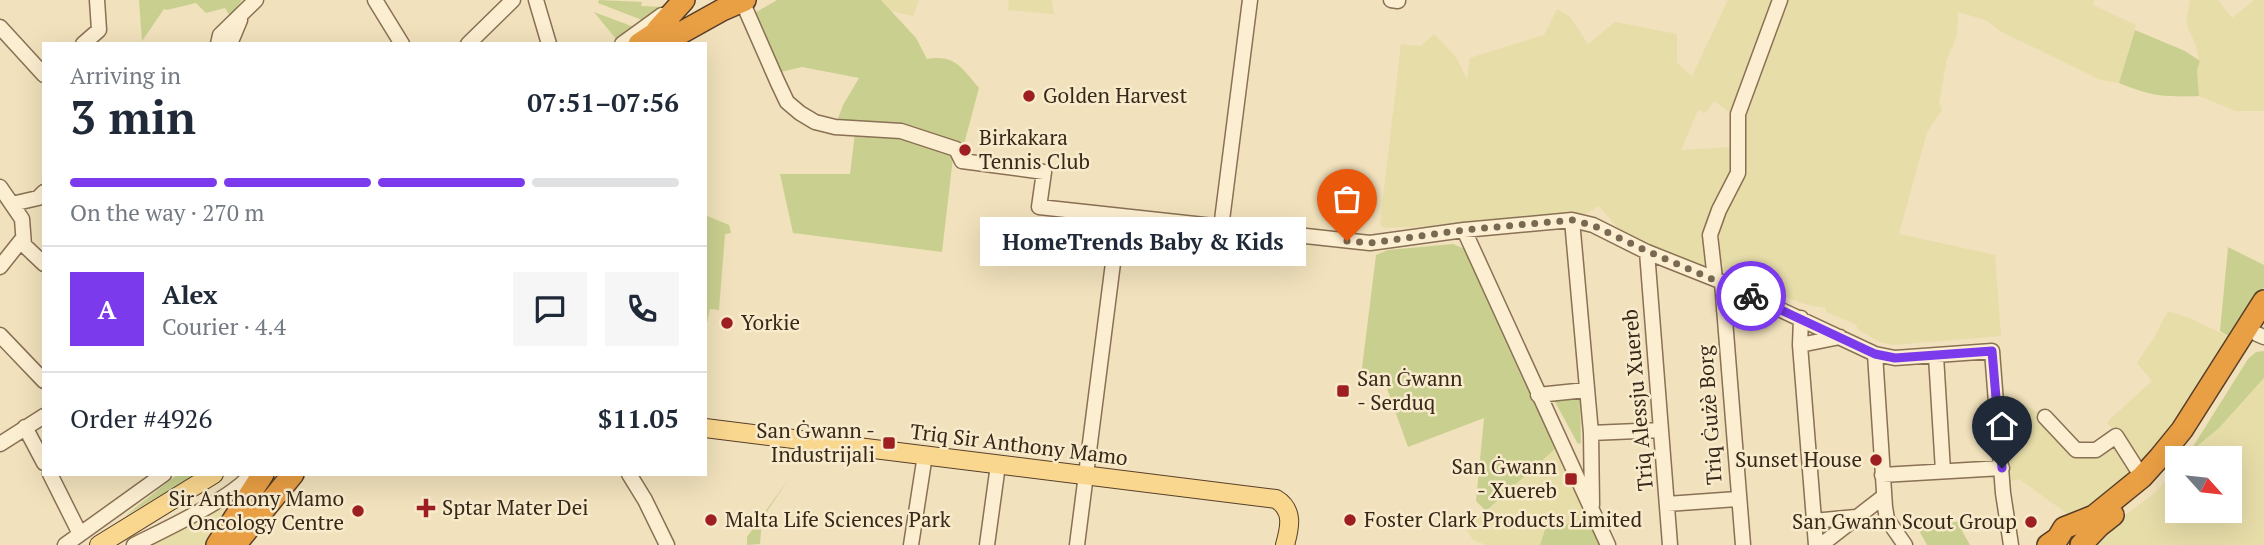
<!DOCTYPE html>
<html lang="en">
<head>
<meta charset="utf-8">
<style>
	:root { --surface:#fff; --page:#f6f6f7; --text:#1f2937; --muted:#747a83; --line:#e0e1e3; --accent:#7c3aed }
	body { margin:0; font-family:"PT Serif",serif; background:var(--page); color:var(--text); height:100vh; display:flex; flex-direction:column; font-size:26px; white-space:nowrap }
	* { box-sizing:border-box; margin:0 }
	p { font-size:23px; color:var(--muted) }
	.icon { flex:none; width:38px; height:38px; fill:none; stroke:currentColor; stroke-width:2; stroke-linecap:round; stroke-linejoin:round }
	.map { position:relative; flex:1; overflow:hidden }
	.panel { position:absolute; left:42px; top:42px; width:665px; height:434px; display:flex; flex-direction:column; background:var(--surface); border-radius:0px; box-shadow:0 7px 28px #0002 }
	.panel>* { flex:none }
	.needle { width:46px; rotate:117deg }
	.fabs { position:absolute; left:2165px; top:446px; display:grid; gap:14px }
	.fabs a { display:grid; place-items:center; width:77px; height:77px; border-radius:0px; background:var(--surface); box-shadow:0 7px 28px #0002; font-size:35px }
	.pin { position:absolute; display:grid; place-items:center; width:60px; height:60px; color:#fff; margin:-72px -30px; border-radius:50% 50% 50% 0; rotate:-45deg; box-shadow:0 0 7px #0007 }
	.pin .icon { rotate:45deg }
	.courier { position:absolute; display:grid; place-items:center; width:70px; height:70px; margin:-35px; border:5px solid #7c3aed; border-radius:50%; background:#fff; color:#222; box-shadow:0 2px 9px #0007 }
	.bubble { position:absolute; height:49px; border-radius:0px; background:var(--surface); box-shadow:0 7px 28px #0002; font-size:23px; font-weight:700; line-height:49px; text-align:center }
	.head em { font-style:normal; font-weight:700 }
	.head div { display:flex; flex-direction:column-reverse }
	.head { display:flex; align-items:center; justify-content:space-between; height:119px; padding:0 28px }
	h1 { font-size:46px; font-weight:700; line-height:52px }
	.bar { display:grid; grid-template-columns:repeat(4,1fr); gap:10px 7px; align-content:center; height:84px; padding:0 28px }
	.bar i { height:9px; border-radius:5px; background:var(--line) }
	.bar .selected { background:var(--accent) }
	.bar p { grid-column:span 4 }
	.line { display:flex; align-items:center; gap:18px; padding:0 28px; border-top:2px solid var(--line) }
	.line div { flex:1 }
	.round { display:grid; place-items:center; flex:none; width:74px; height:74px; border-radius:0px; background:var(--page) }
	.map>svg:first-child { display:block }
	.farmland { fill:#e7dda9 }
	.green { fill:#c9d08f }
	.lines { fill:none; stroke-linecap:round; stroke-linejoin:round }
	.minor-casing { stroke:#8a7054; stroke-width:17 }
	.major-casing { stroke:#573e29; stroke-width:20 }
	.highway-casing { stroke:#573e29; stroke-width:24 }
	.minor { stroke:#fceed0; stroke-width:14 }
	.major { stroke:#f9d78f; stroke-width:18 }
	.highway { stroke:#e99f44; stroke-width:21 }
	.done { stroke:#796953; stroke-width:7; stroke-dasharray:0 12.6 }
	.route { stroke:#7c3aed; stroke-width:9 }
	.poi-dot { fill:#9e1f22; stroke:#f8ebcc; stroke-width:2.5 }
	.labels { text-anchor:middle; stroke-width:5; stroke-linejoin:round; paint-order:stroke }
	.poi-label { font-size:21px; fill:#38281a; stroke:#f8ebcc; text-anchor:start }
	.street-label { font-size:21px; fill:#38281a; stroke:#f8ebcc }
</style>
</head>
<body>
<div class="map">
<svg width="2264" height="545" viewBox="0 0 2264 545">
	<rect width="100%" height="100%" fill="#f1e1bc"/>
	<path class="farmland" d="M881,0H919L913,16L891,11Z
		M1009,0H1052L1054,14L1008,10Z
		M1728,0H1772L1733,115L1714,101L1705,113L1698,110L1681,150L1732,147L1734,168L1728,186L1709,272L1622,233L1599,206L1582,216L1414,227L1384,228L1380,224L1401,44L1421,46L1434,34L1456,57L1467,80L1470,58L1544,35L1557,9L1570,17L1588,44L1615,22L1677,34V63L1692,76Z
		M1783,0H2094L2093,5L2136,25L2119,83L2101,80L2002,32L1986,20L1958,12L1957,36L1947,59L1939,103L1942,110L1927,132L1899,234L1995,255L2001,336L1893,345L1880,342L1859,330L1855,324L1826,312V308L1808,305L1780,295L1770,296L1719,272L1713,231L1739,177L1749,95Z
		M2190,0H2218L2232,18L2254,0H2264V111H2236L2199,96L2197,70L2199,61L2196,46L2186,23Z
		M2168,311L2189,318L2232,338L2174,428L2141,468L2107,422L2152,381L2137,363L2154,338Z
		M2264,378V545H2093L2094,538L2155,493L2177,467V511H2230V458H2184L2219,428Z
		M2003,393L2037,412L2067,447L2115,441L2136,473L2106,500L2069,515L2019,479L2011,481Z
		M1555,449L1589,520L1545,529L1540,545H1486L1473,540L1466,529Z
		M233,494L239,496L206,545H149Z"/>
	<path class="green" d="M139,0H242L230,16L225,8L206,13L196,3L167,10L164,9L142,41Z
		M599,0L642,2L641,6L664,7L642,20L598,3Z
		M777,0H881L916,38L927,59C955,54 962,68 979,88L963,148L953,158L942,252L793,233L780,174H850L856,125L837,121L843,105L859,78L802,67L776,73L753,14Z
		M594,12L634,27L616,39Z
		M2135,30L2185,51L2200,61L2197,70L2199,96C2164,97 2153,97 2119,83Z
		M705,215L729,225L731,233L725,234L719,310L710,309L707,324Z
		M1453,244L1465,249L1555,449L1486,511L1476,501L1484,418L1408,447L1384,380L1361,376L1376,255L1388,250Z
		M2228,247L2264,265V287L2232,338L2220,331Z
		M2264,351V378L2219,428L2189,453L2248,359L2256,352Z
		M1580,396L1581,443L1578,444L1554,400Z
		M178,474H197L125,516Z
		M788,480L762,519L760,544L747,545V537Z
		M1589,520L1600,545H1540L1545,529Z
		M1977,520L1962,531L1970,545H1927L1916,525Z"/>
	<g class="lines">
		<g class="minor-casing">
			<path id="minor" d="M375,0L402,44
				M536,0L549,44
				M1391,0L1398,1
				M742,1L778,83L787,102L800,113L815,122L835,127L901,131L956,149L962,161L1044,172L1039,207L1370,243L1464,230L1572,220L1593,225L1647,252L1715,279L1875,354L1895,358L1992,351L2003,493L2011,545
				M0,27L44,75
				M83,44L99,30L97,0
				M218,44L220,35L256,0
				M230,44L240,20
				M468,44L513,0
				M622,44L662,15
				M0,187L22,219L24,245L44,264
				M12,204L38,198L44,192
				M1572,220L1591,433L1592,505
				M1221,228L1250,0
				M1464,230L1608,545
				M1647,252L1670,545
				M0,267L23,238
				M1715,279L1710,235L1719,210L1738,173V114L1780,0
				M1722,282L1743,545
				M1724,310L1765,303
				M1801,318L1800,345L1816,545
				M2257,334L2264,337
				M0,335L44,381
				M1800,345L1840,337
				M1875,354L1885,507L1887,519L1905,545
				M1936,356L1943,471
				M1538,395L1586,390
				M2045,417L2076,450H2096L2116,436L2142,477
				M25,427L44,463
				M1591,433L1661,430
				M0,444L44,416
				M50,474L80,534
				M629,474L645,500L667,545
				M1882,475L2002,468
				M1667,504L1737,499
				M1813,521L1856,517
				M65,545L164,474
				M134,545C162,531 235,497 251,474
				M911,545L925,455
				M987,545L998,465
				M1077,545L1119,216
				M1821,545L1883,497"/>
		</g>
		<g class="major-casing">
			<path id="major" d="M705,428L1276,499C1294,510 1290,527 1285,545
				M99,545L214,474"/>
		</g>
		<g class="highway-casing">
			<path id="highway" d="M657,30L684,0
				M639,44L669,24
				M661,44L722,10L745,0
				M217,545L263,474
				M235,545L293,474
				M2048,545L2058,538L2064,528L2094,516L2142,477L2160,457L2182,430L2264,301
				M2081,545L2099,526L2113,515"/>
		</g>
		<use href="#minor" class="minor"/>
		<use href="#major" class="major"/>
		<use href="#highway" class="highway"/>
	</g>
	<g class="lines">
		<path class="done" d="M1347,241L1370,243L1464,230L1572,220L1592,225L1647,251L1751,296"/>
		<path class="route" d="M1751,296L1875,354L1895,358L1992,351L2002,468"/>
	</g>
	<g class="poi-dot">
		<circle cx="1029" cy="96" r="7"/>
		<circle cx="965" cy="150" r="7"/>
		<circle cx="727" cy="323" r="7"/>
		<rect x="1336" y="384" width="14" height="14" rx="3.5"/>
		<rect x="882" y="436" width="14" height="14" rx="3.5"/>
		<circle cx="1876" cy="460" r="7"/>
		<rect x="1564" y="472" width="14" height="14" rx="3.5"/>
		<path d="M422.5 497.5h7v7h7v7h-7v7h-7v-7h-7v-7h7z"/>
		<circle cx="358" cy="511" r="7"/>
		<circle cx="711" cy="520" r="7"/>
		<circle cx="1350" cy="520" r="7"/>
		<circle cx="2031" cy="522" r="7"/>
	</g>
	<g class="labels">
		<g class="poi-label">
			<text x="1043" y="103">Golden Harvest</text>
			<text x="979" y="145">Birkakara<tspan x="979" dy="24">Tennis Club</tspan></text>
			<text x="741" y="330">Yorkie</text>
			<text x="1357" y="386">San Ġwann<tspan x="1357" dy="24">- Serduq</tspan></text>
			<text x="875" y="438" text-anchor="end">San Ġwann -<tspan x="875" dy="24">Industrijali</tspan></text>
			<text x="1862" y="467" text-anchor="end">Sunset House</text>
			<text x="1557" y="474" text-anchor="end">San Ġwann<tspan x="1557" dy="24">- Xuereb</tspan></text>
			<text x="344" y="506" text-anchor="end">Sir Anthony Mamo<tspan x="344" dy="24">Oncology Centre</tspan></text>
			<text x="442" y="515">Sptar Mater Dei</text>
			<text x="725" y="527">Malta Life Sciences Park</text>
			<text x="1364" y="527">Foster Clark Products Limited</text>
			<text x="2017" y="529" text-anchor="end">San Gwann Scout Group</text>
		</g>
		<g class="street-label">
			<text transform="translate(1638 400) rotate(-95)" y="7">Triq Alessju Xuereb</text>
			<text transform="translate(1710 415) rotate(-94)" y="7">Triq Ġużè Borg</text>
			<text transform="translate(1019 445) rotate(7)" y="7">Triq Sir Anthony Mamo</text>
		</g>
	</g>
</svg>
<div class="fabs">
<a><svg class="needle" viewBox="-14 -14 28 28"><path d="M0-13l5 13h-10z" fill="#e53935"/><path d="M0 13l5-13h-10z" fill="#747a83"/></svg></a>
</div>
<div class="pin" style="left:1347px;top:241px;background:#ea580c"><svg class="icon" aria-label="bag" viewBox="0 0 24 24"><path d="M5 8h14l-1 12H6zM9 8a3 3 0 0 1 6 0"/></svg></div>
<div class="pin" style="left:2002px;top:468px;background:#1f2937"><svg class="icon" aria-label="home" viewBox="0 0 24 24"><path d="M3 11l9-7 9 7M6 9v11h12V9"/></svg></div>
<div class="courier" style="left:1751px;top:296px"><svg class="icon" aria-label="bike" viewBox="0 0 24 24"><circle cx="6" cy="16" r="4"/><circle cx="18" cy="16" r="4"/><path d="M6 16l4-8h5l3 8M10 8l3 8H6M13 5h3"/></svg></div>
<div class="bubble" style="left:980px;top:217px;width:326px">HomeTrends Baby &amp; Kids</div>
<section class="panel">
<div class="head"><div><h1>3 min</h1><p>Arriving in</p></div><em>07:51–07:56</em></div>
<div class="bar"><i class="selected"></i><i class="selected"></i><i class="selected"></i><i></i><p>On the way · 270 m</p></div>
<div class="line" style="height:126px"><b class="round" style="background:var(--accent);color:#fff">A</b><div><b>Alex</b><p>Courier · 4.4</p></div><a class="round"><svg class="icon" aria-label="chat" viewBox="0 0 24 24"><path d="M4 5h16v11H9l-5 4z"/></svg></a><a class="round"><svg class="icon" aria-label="phone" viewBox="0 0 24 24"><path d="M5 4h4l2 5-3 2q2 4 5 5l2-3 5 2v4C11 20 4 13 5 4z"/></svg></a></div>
<div class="line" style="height:91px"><div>Order #4926</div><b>$11.05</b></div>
</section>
</div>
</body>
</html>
